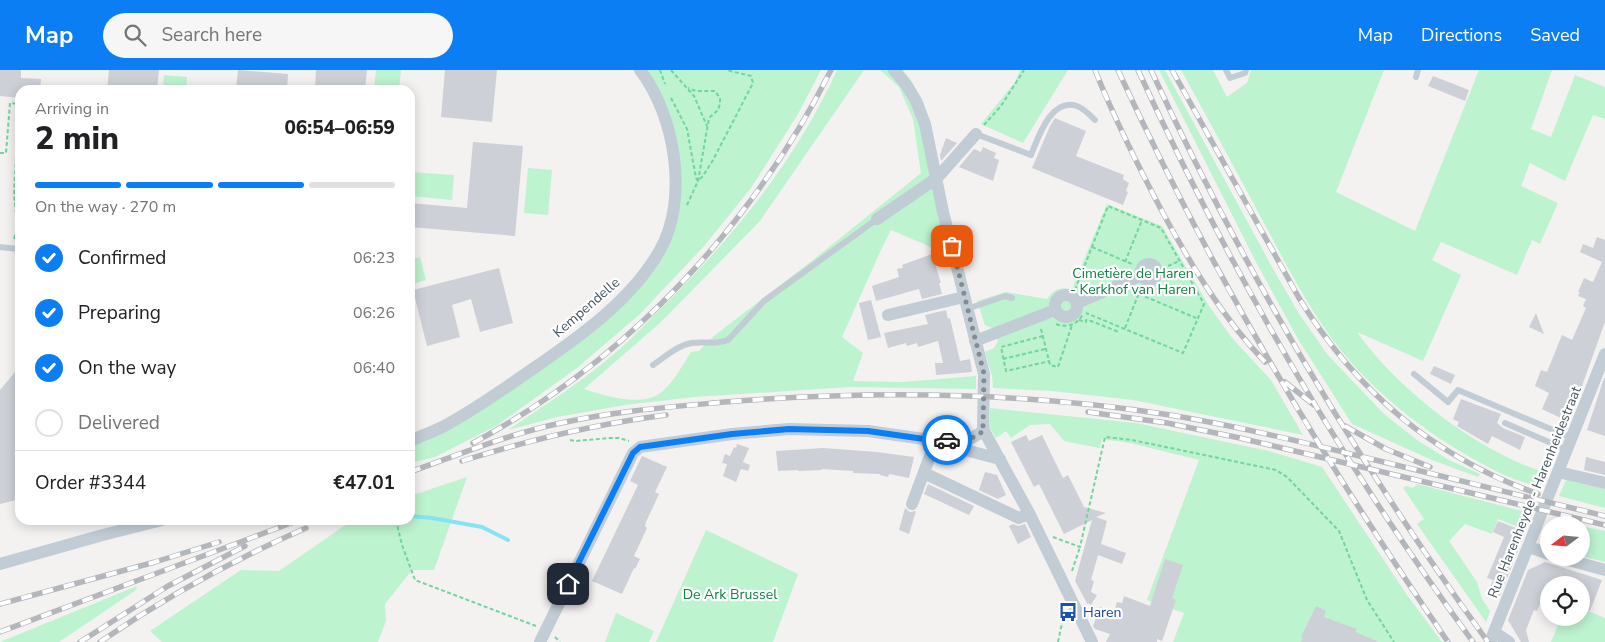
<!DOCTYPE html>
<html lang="en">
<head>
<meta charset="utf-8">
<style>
	:root { --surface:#fff; --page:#f6f6f6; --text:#202124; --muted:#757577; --line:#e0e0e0; --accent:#0b7ef3 }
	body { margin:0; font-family:"Nunito Sans",sans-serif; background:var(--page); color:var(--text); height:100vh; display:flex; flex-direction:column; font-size:19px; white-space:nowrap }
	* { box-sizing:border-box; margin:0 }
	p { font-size:16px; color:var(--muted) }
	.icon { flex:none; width:28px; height:28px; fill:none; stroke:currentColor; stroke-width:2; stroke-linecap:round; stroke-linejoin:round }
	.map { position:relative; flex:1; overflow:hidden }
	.panel { position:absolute; left:15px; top:15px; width:400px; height:440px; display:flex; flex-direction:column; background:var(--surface); border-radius:15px; box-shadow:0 2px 12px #0003 }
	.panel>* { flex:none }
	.needle { width:32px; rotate:254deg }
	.controls { position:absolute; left:1540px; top:446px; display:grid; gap:10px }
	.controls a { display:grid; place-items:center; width:50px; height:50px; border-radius:50%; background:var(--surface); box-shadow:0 2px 12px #0003; font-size:25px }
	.pin { position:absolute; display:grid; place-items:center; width:42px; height:42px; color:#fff; margin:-21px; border-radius:10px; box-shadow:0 2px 8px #0006 }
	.courier { position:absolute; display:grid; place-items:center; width:50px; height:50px; margin:-25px; border:4px solid #0b7ef3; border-radius:50%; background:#fff; color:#222; box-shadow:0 1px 6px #0007 }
	.summary em { font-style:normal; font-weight:800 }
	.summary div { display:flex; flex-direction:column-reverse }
	.summary { display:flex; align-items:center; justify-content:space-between; height:85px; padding:0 20px }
	h1 { font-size:32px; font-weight:800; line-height:38px }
	.bar { display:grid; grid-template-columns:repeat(4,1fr); gap:8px 5px; align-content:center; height:60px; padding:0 20px }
	.bar i { height:6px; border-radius:4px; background:var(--line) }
	.bar .on { background:var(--accent) }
	.bar p { grid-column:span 4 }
	.line { display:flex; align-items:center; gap:12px; padding:0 20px; border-top:1px solid var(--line) }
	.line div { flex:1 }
	ol { padding:0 20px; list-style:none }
	li { display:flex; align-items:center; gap:15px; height:55px }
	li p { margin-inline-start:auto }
	li .icon { padding:5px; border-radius:50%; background:var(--accent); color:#fff; stroke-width:4 }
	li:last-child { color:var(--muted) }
	li i { width:28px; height:28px; border:2px solid var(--line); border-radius:50% }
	header { display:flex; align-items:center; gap:30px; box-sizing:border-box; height:70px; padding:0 25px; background:var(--accent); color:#fff }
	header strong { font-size:24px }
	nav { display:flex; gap:28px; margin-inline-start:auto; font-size:18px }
	.search { width:350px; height:45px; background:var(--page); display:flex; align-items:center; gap:12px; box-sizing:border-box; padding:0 18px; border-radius:28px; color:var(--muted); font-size:19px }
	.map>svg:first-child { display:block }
	.green { fill:#bdf3cf }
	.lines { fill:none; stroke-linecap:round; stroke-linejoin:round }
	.stream { stroke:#87e3f3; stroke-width:4 }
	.building { fill:#cdd0d6 }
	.path { stroke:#72d49e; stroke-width:2; stroke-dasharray:4 2.5; stroke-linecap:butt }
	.lane { stroke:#c1ccd4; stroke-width:6 }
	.street { stroke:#c1ccd4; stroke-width:12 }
	.rail-casing { stroke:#b3b7bc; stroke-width:5.5 }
	.rail { stroke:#fff; stroke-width:4; stroke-dasharray:11; stroke-linecap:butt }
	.done { stroke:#848c93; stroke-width:5; stroke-dasharray:0 9 }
	.route { stroke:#0b7ef3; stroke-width:6 }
	.labels { text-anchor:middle; stroke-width:4.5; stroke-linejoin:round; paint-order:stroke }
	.park-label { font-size:14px; fill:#108343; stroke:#fff }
	.street-label { font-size:14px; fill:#475660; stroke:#fff }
	.transit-label { font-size:14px; fill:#164399; stroke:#fff; text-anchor:start }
</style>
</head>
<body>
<header>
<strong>Map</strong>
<div class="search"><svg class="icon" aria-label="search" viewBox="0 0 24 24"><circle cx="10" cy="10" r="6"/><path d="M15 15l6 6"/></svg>Search here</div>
<nav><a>Map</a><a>Directions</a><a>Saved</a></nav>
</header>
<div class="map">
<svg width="1605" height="572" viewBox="0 0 1605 572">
	<rect width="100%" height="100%" fill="#f4f1f1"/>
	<path class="green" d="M376,0H401L399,20H374Z
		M644,0H821L798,44L751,118L705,175L640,244L577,298L496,356L435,387L410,393V373L589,264L653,196L679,105L677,71L669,43Z
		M837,0H864L760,151L661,252L584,319C607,326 647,340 666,318C676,308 683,294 691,282L699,281L714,266L813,190L921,103L913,49L899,17L880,0H903L910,9L924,33L934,126L945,180L940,181L891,160L881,180L842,267L863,283L853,311L903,312L976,306V319L850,317L694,327L625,335L557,347L508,360C545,335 583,311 616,282C629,271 642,258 654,245C727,175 795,93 837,0Z
		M1020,0H1068L1023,73L981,54L1015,12Z
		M1159,0H1165L1272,197L1298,242L1327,284L1384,344L1417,370L1449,390L1480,404L1478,407L1432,390L1352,354L1298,269L1256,192Z
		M1181,0H1213L1227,27L1247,13L1251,0H1384L1336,122L1415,161L1479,0H1552L1531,59L1551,67L1575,5L1605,17V49L1593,45L1565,111L1530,93L1521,116L1558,133L1540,174L1532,170L1517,205L1441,172L1432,190L1461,205L1423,291L1357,262C1399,321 1477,381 1546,403L1540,418C1525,412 1508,408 1494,400C1433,369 1375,326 1333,270C1309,238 1290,202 1271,166C1241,111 1212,55 1181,0Z
		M164,5L187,7L186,20H163Z
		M528,98L552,100L548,145L524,143Z
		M410,102L454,105L452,130L410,126Z
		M1107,134L1162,156L1209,236L1232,268L1271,310L1303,365L1133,330L1052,321L993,318L992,306L985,282L994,278L998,271L992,258L985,255L977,231L1006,222L1047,229C1054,218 1061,217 1072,219Z
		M420,187L426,210L410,215V190Z
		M990,338L1136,353L1269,381L1322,397L1407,525L1442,572H1173L1184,543L1147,530L1199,390L1130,373L1102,369L1100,378L1064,371L1050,354L1030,355L1011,368L1006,361L996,368L989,357Z
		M467,407L434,500H412L385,534L386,551L378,572H162L150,561L241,500L279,501L344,456L357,450H410V426Z
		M1566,410L1605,419V438L1559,426Z
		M1417,414L1530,443L1526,453L1521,458L1498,449L1492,464L1465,454L1449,471L1477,512L1482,529L1490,541L1486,552L1417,454L1424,449L1403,418L1406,416L1413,418Z
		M1581,456L1605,461V492L1581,486Z
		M706,460L798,504L773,572H656Z
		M137,516L136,520L59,572H0Z
		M1581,538L1605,548V572H1551L1561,548H1581Z
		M616,543L654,561L649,572H605Z"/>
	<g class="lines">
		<path class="stream" d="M410,446L432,448L482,457L508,470"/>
	</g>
	<path class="building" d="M0,0H21V8L41,9L40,20H20V28L0,26Z
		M109,0H159L157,20H107Z
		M238,0L288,4L287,20H236Z
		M316,0H367L365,20H315Z
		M445,0H497L492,52L441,47Z
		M1433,6L1469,20L1465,31L1428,16Z
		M1055,48L1086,61L1076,86L1124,105L1123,109L1129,113L1126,121L1128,122L1123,135L1032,98L1050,56Z
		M946,68L957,73L941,91L940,85Z
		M473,72L523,76L515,166L410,157V133L467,138Z
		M983,77L996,83L994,88L999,90L993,111L959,97L974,79L981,82Z
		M1597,167L1605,170V252L1569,352L1542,339L1549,323L1535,316L1541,300L1547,302L1562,265L1572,270L1586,238L1583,236L1586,229L1578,226L1580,222H1578L1584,208L1593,212L1602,192L1580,182L1583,174L1593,178Z
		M932,184L941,213H939L942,224L922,229L919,219L876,231L872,216L899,207L897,199L903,198L902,195Z
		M499,198L513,253L480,262L471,229L452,235L460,267L427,276L413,220Z
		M871,230L881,267L868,270L859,233Z
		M946,240L948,249L950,248L960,291L970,289L972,302L936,305L935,293H943L938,271L918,277L917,273L907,276L906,273L888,278L884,263L928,254L925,245Z
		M1536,243L1544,264L1529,257Z
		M20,296V429L0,434V320Z
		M1434,296L1455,305L1451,314L1430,304Z
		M1604,308H1605V366L1587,360Z
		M1461,329L1501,344L1497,353L1503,358L1525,367L1520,380L1492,366L1488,374L1457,356L1459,352L1453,349Z
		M1026,365L1029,371L1042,365L1063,408L1068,405L1084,437L1106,443L1096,447L1107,451L1101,474L1126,483L1122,494L1098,485L1091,510L1094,511L1091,522L1097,525L1091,535L1088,533V535L1075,511L1092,450L1064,464L1039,414L1034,417L1011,372Z
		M737,374L749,378L743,392L750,395L748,401L741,399L736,412L723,406L727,394L722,393L725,384L730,386L734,377L736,378Z
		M823,378L877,382L914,387L909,408L889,404L888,407L880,405V404L853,403V401L822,399V400L798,401V400L778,401L776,381Z
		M642,386L667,397L655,422L659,424L646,452L645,456L647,458L634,486L640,489L635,499L634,498L622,524L592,511L638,415L630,411Z
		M1586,387L1605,392V405L1584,400Z
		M985,402L997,405L1006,425L998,429L979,420Z
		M928,414L974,436L969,445L924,424Z
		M905,438L910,442L916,441L909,464L899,460Z
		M1498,451L1521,460L1514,479L1518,481L1500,526L1489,520L1493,510L1487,508L1504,467L1493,462Z
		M1013,454L1019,456L1025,454L1031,467L1018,474L1009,456Z
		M1165,489L1183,495L1172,528L1176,530L1162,571L1157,569V572H1106L1110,564L1095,559L1093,556L1100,537L1114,542L1117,532L1122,533L1124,526L1150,536Z
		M1545,492L1602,510L1590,541L1581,538V515H1549V525L1544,524L1537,541L1534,540L1526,560L1529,572H1521L1508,550L1528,500Z
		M1316,536L1326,541L1324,547L1357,559L1355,562L1379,572H1301L1303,568L1301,567Z"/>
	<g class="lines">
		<path class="path" d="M660,0L665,14
			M671,0L694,26L707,56
			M671,28L687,59L696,108L698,111L703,106L713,90L753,13L751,6L726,0
			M20,34L16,83H20
			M984,55L1001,36L1024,0
			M0,83H6L10,33L20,34
			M687,135L698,111L709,48L718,40L720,34V28L715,21H696L688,18
			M14,169C19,155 16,148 15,134C13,118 16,99 16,83
			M1092,177L1134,195
			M1125,192L1142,150
			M1168,196L1179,191
			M1075,220L1108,136L1161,158L1204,234L1183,283L1086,243
			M1139,224L1196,248
			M1079,250L1086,252V250L1091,251L1119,262
			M1056,254C1067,258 1077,255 1083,244
			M1125,258L1141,218
			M1041,259L1050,295L1058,297L1072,255
			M1043,266L1001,277L1006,301L1050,291
			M1003,289L1045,279
			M570,370L575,371L610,368H619L629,371
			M396,450L402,475L415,510L536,556
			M1053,467L1080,477L1105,367L1132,370L1276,400L1287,407L1339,461L1367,530L1394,572
			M1072,501L1080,477
			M555,567L560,572
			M1058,572L1064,544"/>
		<path class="lane" d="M1226,0L1230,8L1245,3L1246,0
			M1416,7L1418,0
			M976,64L1031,85C1038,68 1051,27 1077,36C1083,38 1090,45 1095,50
			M0,177L18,179
			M967,239L1005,226L1012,228
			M653,295C665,287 678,275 692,273C705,271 716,275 728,270L764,231L877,149
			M1414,304L1448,332L1458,320L1572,368
			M1505,353L1567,380"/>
		<path class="street" d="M894,0L907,16L916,31L925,54L943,142L984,304L983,357L984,361L1029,443L1092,572
			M877,149L937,108L976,64
			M1141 202a8 8 0 1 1 16 0a8 8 0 1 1-16 0Z
			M1055 236a11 11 0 1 1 22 0a11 11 0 1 1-22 0Z
			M1077,233L1142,205
			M888,245L964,227
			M975,271L1055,240
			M410,371C423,365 436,361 448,354C477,338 504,319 531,300C578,268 632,230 660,180C689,129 675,45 640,0
			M946,375L1000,389
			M1558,402L1605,413
			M924,403L1019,448L1029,443
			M912,434L930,386
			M1529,477L1549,484
			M1561,488L1605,500
			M0,494L99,466L162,450
			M1494,562L1509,572
			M540,572L633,383L640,377L732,364L789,359L868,361L924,369L966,371L984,361
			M1490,572C1529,476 1567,380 1605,284"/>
		<g class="rail-casing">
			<path id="rail" d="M1095,0C1115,50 1139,98 1164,145C1193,198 1223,248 1265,292
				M1118,0C1210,201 1323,390 1448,572
				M1138,0C1230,201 1343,394 1473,572
				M1151,0C1244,201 1358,393 1488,572
				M1172,0L1299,228C1357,322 1434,387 1538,424
				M1285,312L1314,335
				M1088,342L1167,353L1240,368L1605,455
				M1345,356L1386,379L1430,397
				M473,373C627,291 753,155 831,0
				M462,391C529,370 596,354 666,345
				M410,402C460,384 509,364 561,353C615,341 670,337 725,332C872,320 1024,322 1170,345C1237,356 1302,372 1367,388C1447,407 1526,427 1605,446
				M0,534L155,492L219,472
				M0,562L299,450
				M80,572L168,516L245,476
				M100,572C164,528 235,489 306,458"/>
		</g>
		<use href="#rail" class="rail"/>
	</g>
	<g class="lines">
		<path class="done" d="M947,370L966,371L984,361L983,357L984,304L952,176"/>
		<path class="route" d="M568,514L633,383L640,377L732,364L789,359L868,361L924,369L947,370"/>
	</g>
	<defs>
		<g id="bus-bare" transform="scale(1.5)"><path d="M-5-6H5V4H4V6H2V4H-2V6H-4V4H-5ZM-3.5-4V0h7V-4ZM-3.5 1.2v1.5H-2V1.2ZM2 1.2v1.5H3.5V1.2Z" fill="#1a4fb4" stroke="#fff" stroke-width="2.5" paint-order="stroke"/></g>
	</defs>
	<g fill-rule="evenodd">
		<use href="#bus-bare" x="1068" y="542"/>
	</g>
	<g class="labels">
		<g class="park-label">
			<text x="1133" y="208">Cimetière de Haren<tspan x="1133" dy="16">- Kerkhof van Haren</tspan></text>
			<text x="730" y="529">De Ark Brussel</text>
		</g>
		<g class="street-label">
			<text transform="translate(586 237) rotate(-41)" y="5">Kempendelle</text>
			<text transform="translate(1534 422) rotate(-68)" y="5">Rue Harenheyde - Harenheidestraat</text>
		</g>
		<g class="transit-label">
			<text x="1083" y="547">Haren</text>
		</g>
	</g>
</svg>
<div class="controls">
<a><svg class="needle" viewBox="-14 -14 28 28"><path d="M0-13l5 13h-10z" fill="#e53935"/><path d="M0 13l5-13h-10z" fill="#757577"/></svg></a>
<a><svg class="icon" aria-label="locate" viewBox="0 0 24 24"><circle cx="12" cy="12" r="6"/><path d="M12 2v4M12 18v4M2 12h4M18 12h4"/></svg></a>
</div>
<div class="pin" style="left:952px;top:176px;background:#ea580c"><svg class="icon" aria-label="bag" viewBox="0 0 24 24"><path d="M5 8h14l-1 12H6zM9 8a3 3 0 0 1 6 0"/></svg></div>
<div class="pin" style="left:568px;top:514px;background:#1f2937"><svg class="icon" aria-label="home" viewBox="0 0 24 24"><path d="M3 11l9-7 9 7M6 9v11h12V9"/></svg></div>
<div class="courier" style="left:947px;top:370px"><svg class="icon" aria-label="car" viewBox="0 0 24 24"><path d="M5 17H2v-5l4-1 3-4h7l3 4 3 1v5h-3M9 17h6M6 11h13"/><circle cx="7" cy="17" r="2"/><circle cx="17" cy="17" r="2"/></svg></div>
<section class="panel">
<div class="summary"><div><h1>2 min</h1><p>Arriving in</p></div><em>06:54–06:59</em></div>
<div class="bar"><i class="on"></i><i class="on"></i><i class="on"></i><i></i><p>On the way · 270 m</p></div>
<ol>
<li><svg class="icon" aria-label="check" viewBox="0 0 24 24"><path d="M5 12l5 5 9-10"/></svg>Confirmed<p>06:23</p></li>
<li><svg class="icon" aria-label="check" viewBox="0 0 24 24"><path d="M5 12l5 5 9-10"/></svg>Preparing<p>06:26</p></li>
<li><svg class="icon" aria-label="check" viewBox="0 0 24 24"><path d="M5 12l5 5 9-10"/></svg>On the way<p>06:40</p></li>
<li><i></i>Delivered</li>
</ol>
<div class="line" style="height:65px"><div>Order #3344</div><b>€47.01</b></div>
</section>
</div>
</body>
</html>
